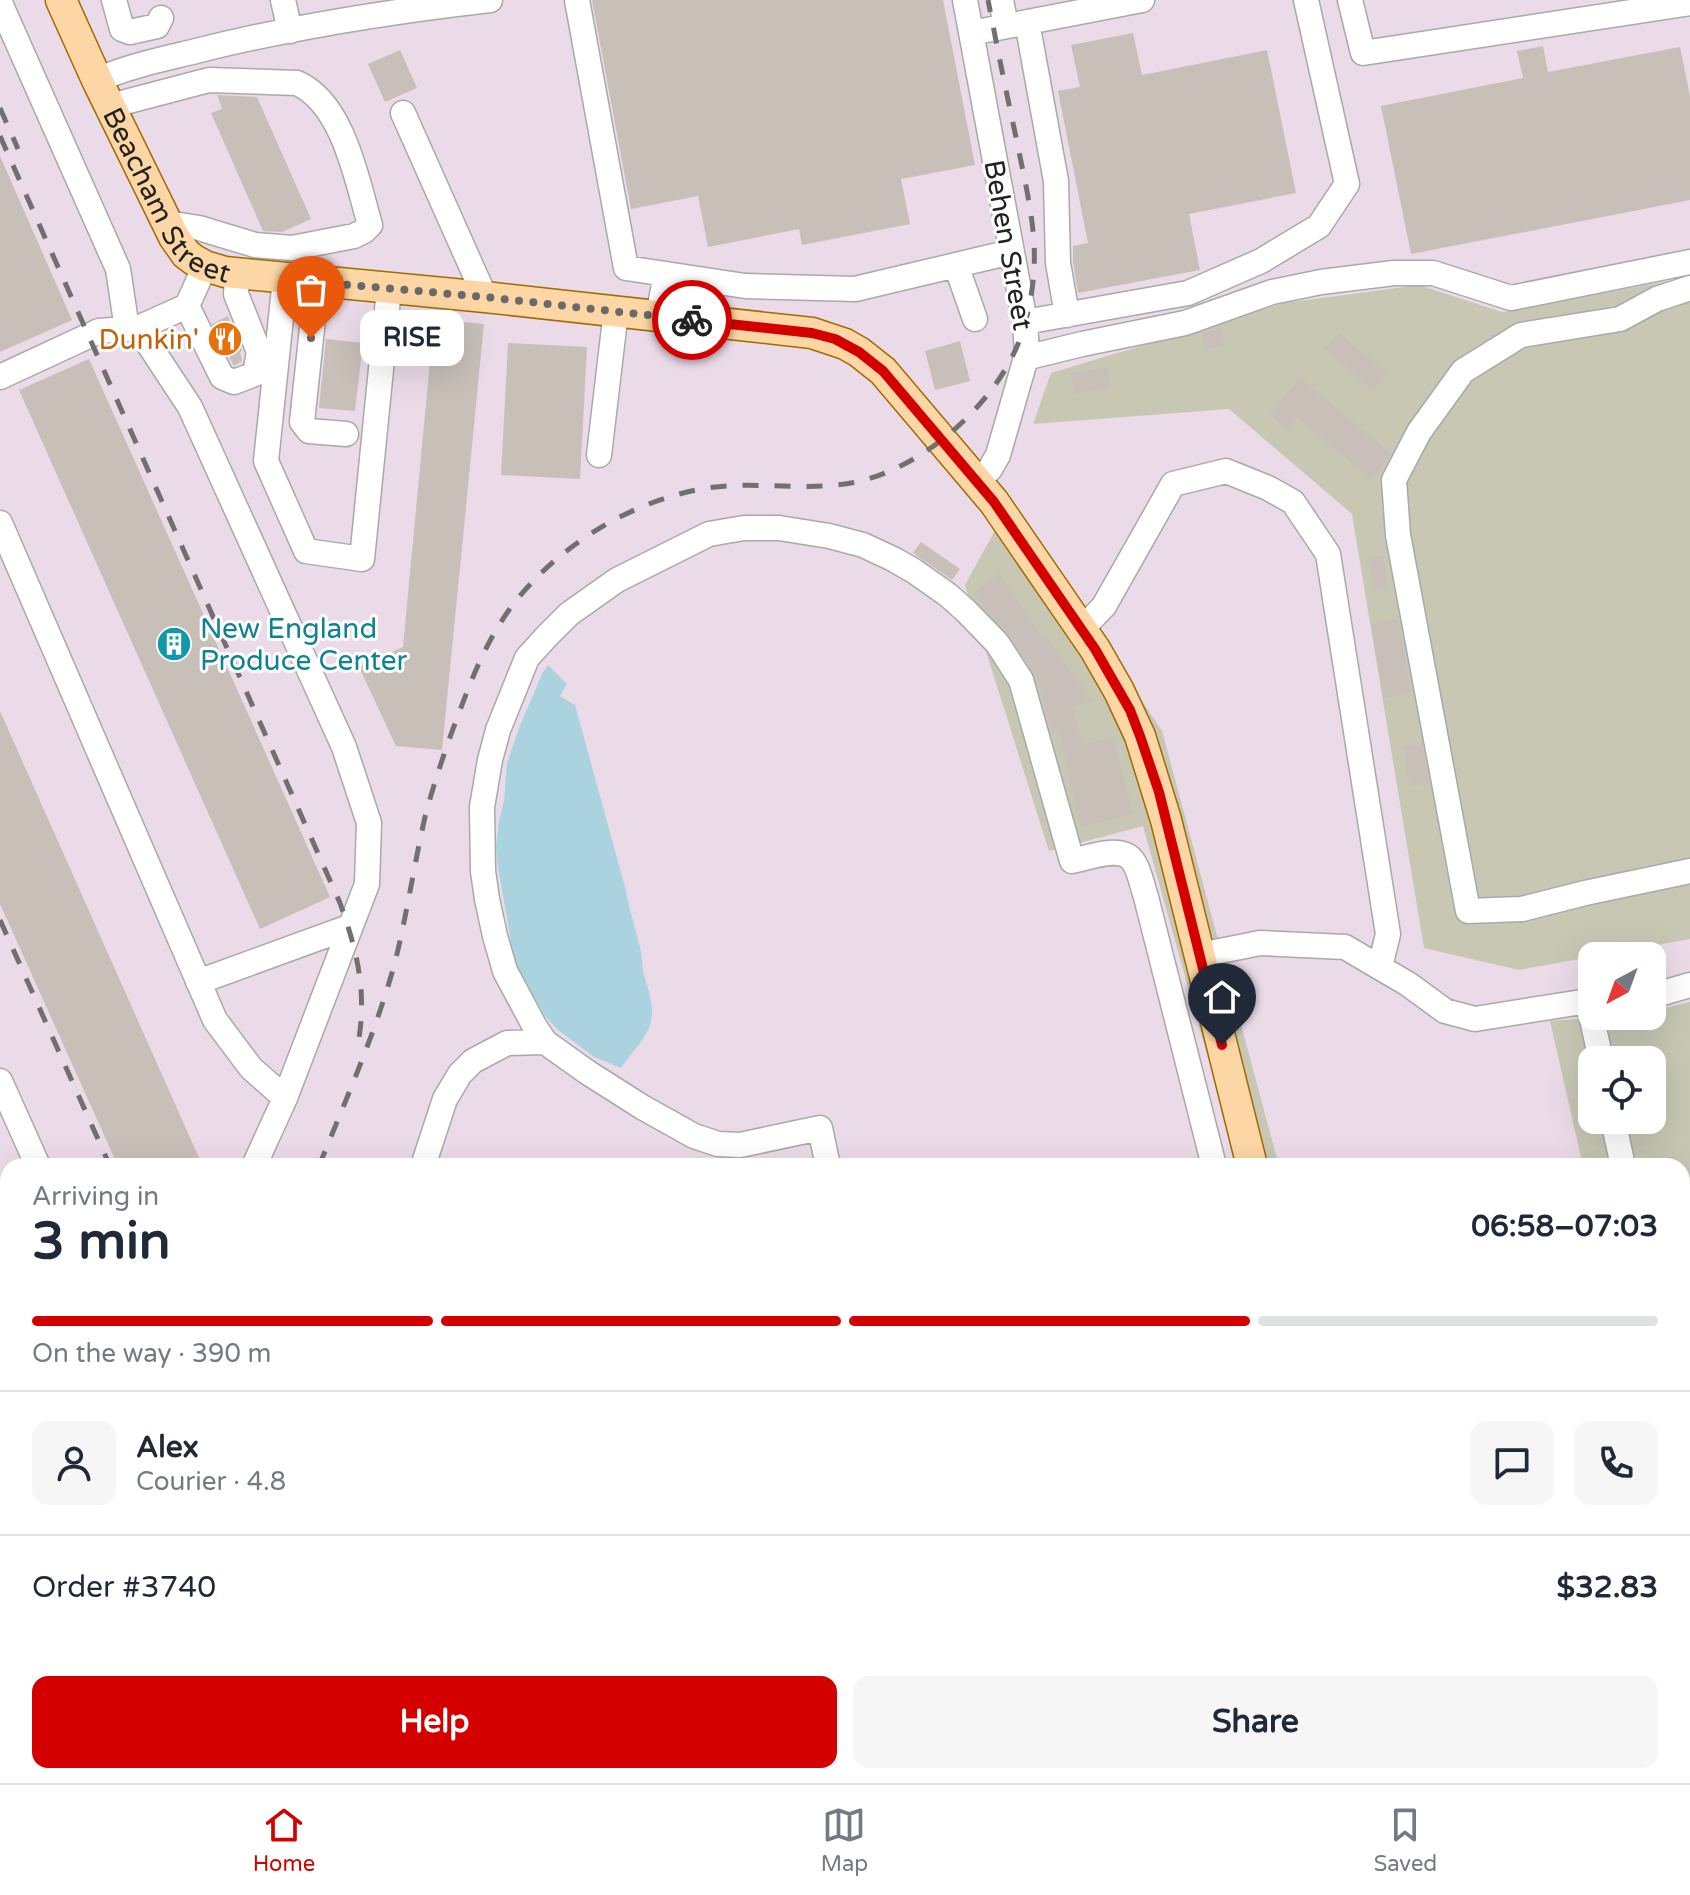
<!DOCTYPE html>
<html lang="en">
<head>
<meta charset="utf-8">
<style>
	:root { --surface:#fff; --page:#f6f6f7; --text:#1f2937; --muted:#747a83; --line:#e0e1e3; --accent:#d40000 }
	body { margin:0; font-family:"Varela Round",sans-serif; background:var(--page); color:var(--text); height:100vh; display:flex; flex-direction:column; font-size:30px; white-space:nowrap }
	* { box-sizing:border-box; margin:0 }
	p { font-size:26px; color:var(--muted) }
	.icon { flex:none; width:44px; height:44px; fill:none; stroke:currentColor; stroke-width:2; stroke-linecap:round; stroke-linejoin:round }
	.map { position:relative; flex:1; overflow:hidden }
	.details { position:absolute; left:0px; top:1158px; width:1690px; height:626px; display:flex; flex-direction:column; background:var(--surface); border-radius:24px 24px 0 0; box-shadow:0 8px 32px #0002 }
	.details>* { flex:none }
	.needle { width:52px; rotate:221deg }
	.controls { position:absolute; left:1578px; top:942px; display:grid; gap:16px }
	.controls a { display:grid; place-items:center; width:88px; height:88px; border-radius:16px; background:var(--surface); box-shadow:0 8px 32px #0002; font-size:40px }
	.pin { position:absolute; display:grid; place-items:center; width:68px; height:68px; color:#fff; margin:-82px -34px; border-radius:50% 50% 50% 0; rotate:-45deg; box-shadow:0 0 8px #0007 }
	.pin .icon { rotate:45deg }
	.courier { position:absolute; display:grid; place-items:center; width:80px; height:80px; margin:-40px; border:6px solid #d40000; border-radius:50%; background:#fff; color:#222; box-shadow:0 2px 10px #0007 }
	.bubble { position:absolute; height:56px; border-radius:16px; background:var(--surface); box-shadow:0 8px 32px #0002; font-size:26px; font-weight:700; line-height:56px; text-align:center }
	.overview em { font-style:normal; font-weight:700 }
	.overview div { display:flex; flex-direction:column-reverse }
	.overview { display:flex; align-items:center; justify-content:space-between; height:136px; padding:0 32px }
	h1 { font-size:52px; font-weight:700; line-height:60px }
	.bar { display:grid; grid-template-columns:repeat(4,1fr); gap:12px 8px; align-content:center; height:96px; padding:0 32px }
	.bar i { height:10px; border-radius:6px; background:var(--line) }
	.bar .selected { background:var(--accent) }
	.bar p { grid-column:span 4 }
	.line { display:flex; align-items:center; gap:20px; padding:0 32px; border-top:2px solid var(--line) }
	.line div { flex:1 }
	.round { display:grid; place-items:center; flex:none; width:84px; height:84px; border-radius:16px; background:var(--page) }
	.primary-button { display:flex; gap:16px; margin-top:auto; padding:16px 32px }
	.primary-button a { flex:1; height:92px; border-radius:16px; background:var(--accent); color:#fff; font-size:32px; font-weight:700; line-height:92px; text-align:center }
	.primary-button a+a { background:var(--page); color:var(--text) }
	.tabs { display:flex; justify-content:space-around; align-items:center; height:112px; border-top:2px solid var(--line); background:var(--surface); font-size:22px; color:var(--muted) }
	.tabs a { display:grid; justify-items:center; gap:4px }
	.tabs .selected { color:var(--accent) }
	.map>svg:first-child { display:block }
	.industrial { fill:#ebdbe8; fill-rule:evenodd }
	.construction { fill:#c7c7b4; fill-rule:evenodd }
	.water { fill:#aad3df }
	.building { fill:#c7bfb8 }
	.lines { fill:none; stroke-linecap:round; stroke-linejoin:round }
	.minor-casing { stroke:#a9a9a9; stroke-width:27 }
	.major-casing { stroke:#a06b00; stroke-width:33 }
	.minor { stroke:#fff; stroke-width:24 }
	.major { stroke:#fcd6a4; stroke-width:30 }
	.rail { stroke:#707070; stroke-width:5; stroke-dasharray:16 16; stroke-linecap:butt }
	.done { stroke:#6b6a68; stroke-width:8; stroke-dasharray:0 14.4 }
	.route { stroke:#d40000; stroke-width:10 }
	.labels { text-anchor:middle; stroke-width:6; stroke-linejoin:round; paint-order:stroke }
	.street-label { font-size:28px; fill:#222; stroke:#fff }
	.food-label { font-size:28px; fill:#c56008; stroke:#fff; text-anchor:end }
	.culture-label { font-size:28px; fill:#0d838f; stroke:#fff; text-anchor:start }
</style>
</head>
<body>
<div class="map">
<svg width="1690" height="1783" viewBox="0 0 1690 1783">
	<rect width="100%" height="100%" fill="#f2efe9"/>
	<path class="industrial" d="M0,0H1690V1720L1682,1721V1166H8V1776H1627L1628,1783H0ZM1592,956H1652V1016H1592ZM1592,1060H1652V1120H1592Z"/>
	<path class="construction" d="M1690,277V939L1519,970L1424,948L1352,514L1229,409L1033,424L1051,373L1284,303L1419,285L1502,312Z
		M1007,497L1162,731L1279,1166H1238L1143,826L1049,851L965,585L993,534Z
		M1690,1002V1519L1682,1521V1166H1583L1550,1021L1620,1016H1652V1011ZM1592,1060H1652V1120H1592Z"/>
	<path class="water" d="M548,665L567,684L560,696L575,705L625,887C629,908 635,927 640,947C642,957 642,968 645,978C648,989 653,1002 652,1014C651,1036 632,1051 621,1068L594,1057L558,1030L545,1016L519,971L513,954L498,867L496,846L499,821L504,801L507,763L519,728L542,674Z"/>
	<path class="building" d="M592,0H943L975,165L901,179L910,224L802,245L799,229L708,247L698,196L631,209Z
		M1133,33L1142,75L1267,50L1296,193L1189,214L1200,270L1078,293L1073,262V246L1088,243L1058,91L1080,87L1071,45Z
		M1543,46L1548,72L1680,47L1690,96V200L1411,254L1381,106L1523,78L1517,51Z
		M400,50L417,88L385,102L368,64Z
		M217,95L257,97L311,219L282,232L263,231L211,113L222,109Z
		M0,156L72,320L0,352Z
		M228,316L242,351L240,352L242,361L234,366L212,324Z
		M434,319L484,324L442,750L396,746L359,667L403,647Z
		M1221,328L1224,345L1205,349L1202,333Z
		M1339,333L1387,373L1373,390L1325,349Z
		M326,339L363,343L355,411L319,408Z
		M960,341L970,381L935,390L925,351Z
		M508,343L587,347L580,479L501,475Z
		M89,359L330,897L260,929L19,390Z
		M1107,367L1111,387L1075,394L1071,373Z
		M1300,378L1391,454L1371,479L1297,417L1287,429L1270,414Z
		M921,542L960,569L952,580L913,553Z
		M1383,556L1388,587L1374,590L1368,559Z
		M999,574L1042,636L1045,634L1091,700L1073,707L1082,745L1113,737L1133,814L1081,827L1059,730L1052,733L1040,689L1034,672L1009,635L985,609L973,592Z
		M1398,619L1412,692L1384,698L1371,624Z
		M0,711L200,1160L187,1166H118L0,904Z
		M1422,743L1429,783L1410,786L1403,747Z"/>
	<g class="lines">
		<g class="minor-casing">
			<path id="minor" d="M114,0L122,29L130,32L157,26L161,18
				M283,0L290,31
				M577,0L626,268L745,286L855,289L1011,252
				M965,0L1025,322L1027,354L998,455L990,469L978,481
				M1001,0L1006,26
				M1350,0L1363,53L1690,3
				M0,3L118,269L127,329
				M1027,22L1056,181L1058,263L1067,315
				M971,33L1142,0
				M97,80C129,66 163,59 196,51C291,27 393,11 490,0
				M110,106L209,80L297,83C343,103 357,180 370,225L364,231L354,236L292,248L255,245L199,228L167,223
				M403,113L485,297
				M956,265L975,319
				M285,279L266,461L306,551L362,559L389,289
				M317,282L302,422L309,431L346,434
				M1690,288L1657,299L1620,319L1521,335L1463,371L1419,432L1394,480L1398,535L1468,911L1522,909L1585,893L1690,871
				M187,306L222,377L234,382L255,374L259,352L236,294L237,274
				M658,316L666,274
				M1025,322L1188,293L1261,261L1319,226L1347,184L1306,0
				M138,328L190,407L344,747L369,823L367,884L285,1098L254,1166
				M1025,358L1082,344L1185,323L1272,292L1321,282L1394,273H1433L1511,298L1690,262
				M0,377L99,331L138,328L187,306L205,266
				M599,455L616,311
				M0,523L215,1020L251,1068L285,1098
				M1081,630L1104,606L1173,484L1226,471L1268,488L1293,502L1328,554L1388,934L1380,967
				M1200,955L1260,943L1345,947L1408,984L1445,1011L1475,1019L1588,1001L1601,1060
				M198,982L349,927
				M1652,996L1690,985
				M0,1081L38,1166
				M1613,1120L1623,1166
				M423,1166L445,1099L460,1074L473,1061L507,1043L545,1042
				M828,1166L820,1128L740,1145L718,1144L694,1136L642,1107L587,1072L545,1042L535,1027L505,971L495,936L487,899L483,871L482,807L490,760L498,730L527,658L547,636L569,614L617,580L709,534L744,528H779L829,536L863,545L893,559L914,571L948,595L966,611L997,643L1021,680L1072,861C1089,858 1121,844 1133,861C1140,871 1142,886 1146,897L1214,1166
				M0,1245L8,1264
				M1682,1737L1690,1736
				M0,1743L8,1729
				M445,1776L447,1783
				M1256,1776L1257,1783
				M1647,1776L1648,1783
				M169,1783L175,1776
				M1307,1783L1332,1776
				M1432,1783L1483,1776"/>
		</g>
		<g class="major-casing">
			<g id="major">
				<path id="s1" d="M61,0L97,80L174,237L186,254L194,260L205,266L225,272L485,297L812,333L845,344L859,352L883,371L994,502L1095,649L1119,691L1140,736L1166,820L1252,1166"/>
				<path d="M1437,1776L1438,1783"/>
			</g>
		</g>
		<use href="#minor" class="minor"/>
		<use href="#major" class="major"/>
		<path class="rail" d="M0,108L18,149
			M0,136L340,903C358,953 368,996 357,1049
			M0,920L110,1166
			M319,1166C346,1099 376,1032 395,962C407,914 414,865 425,817C436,775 451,733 467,692C480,658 496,625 519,597C563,544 628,504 696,490C747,479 800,492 851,483C919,471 992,408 1018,344C1030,313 1036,277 1034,244C1032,208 1023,173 1016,137C1006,92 997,46 988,0
			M0,1600L8,1591"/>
	</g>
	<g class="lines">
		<path class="done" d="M311,338L317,282L485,297L692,320"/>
		<path class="route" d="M692,320L812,333L835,339L859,352L883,371L994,502L1095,649L1130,710L1140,736L1159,792L1222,1045"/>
	</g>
	<defs>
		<g id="restaurant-disc" transform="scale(1.8)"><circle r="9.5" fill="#e8710a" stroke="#fff"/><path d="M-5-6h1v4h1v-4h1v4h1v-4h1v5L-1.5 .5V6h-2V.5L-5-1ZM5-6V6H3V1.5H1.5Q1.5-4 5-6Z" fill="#fff"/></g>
		<g id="building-disc" transform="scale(1.8)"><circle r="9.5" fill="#0f9aa8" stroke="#fff"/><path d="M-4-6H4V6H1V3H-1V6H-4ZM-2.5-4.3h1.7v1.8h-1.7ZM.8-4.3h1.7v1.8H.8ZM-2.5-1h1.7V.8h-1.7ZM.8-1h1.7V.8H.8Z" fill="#fff"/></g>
	</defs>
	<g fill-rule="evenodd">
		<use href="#restaurant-disc" x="225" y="339"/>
		<use href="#building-disc" x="174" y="644"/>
	</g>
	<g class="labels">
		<g class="street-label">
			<text dy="10" stroke="none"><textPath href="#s1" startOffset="226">Beacham Street</textPath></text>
			<text transform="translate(1009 245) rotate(80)" y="10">Behen Street</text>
		</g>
		<g class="food-label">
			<text x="199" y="349">Dunkin'</text>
		</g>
		<g class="culture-label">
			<text x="200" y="638">New England<tspan x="200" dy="32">Produce Center</tspan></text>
		</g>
	</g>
</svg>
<div class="controls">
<a><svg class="needle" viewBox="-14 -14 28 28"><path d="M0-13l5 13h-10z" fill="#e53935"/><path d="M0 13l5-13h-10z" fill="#747a83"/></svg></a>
<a><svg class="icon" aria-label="locate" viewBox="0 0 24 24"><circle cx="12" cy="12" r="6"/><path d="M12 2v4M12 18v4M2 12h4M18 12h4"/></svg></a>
</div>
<div class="pin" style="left:311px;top:338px;background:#ea580c"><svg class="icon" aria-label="bag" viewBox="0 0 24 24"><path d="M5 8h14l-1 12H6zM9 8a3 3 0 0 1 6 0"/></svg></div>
<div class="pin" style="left:1222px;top:1045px;background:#1f2937"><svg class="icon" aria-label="home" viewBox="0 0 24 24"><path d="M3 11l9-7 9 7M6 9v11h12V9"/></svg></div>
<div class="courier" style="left:692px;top:320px"><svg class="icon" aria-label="bike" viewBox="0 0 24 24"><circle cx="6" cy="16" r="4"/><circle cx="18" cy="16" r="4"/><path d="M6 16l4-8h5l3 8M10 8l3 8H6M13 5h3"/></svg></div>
<div class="bubble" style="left:360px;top:310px;width:104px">RISE</div>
<section class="details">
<div class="overview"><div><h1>3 min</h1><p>Arriving in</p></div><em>06:58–07:03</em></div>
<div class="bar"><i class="selected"></i><i class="selected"></i><i class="selected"></i><i></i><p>On the way · 390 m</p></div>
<div class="line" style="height:144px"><a class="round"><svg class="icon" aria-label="person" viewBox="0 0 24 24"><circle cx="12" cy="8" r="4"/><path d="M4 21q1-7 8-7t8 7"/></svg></a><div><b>Alex</b><p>Courier · 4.8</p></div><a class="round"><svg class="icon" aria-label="chat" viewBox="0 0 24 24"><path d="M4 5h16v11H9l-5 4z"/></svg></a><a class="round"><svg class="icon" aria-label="phone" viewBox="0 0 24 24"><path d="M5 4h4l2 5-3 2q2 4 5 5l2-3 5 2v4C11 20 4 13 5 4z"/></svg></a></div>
<div class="line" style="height:104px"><div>Order #3740</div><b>$32.83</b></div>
<div class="primary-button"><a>Help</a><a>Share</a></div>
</section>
</div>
<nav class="tabs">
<a class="selected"><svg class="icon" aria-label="home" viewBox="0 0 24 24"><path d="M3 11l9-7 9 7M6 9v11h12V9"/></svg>Home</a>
<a><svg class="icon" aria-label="map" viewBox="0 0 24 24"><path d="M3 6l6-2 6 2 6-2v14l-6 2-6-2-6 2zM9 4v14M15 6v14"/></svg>Map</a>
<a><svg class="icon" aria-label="saved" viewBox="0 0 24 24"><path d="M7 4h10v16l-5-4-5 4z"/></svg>Saved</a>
</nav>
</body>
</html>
